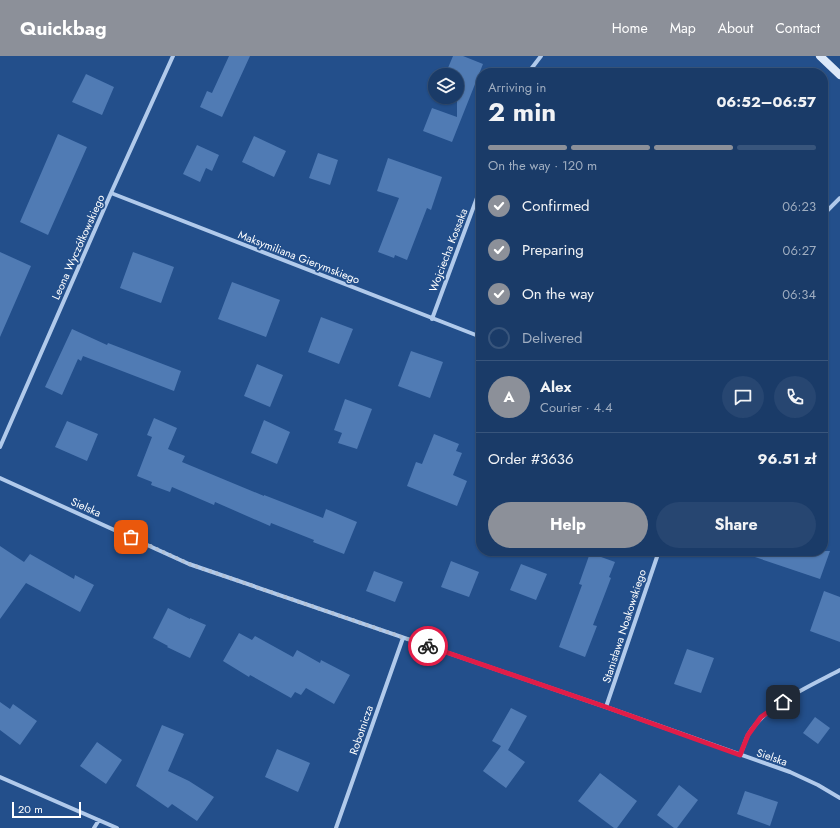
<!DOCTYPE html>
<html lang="en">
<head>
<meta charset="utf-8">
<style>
	:root { --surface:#1a3b68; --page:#274671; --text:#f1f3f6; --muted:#9fadc0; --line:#38557c; --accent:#8c9099 }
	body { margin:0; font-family:Jost,sans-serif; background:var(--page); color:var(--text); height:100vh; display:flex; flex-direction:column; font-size:15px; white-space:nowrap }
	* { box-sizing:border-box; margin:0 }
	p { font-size:13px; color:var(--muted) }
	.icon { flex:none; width:22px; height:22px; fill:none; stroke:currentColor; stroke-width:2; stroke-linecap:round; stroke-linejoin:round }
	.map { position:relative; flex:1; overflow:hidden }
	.side { position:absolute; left:476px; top:12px; width:352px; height:488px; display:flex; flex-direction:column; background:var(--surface); border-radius:16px; box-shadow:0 1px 3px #0004,0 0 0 1px var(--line) }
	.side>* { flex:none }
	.controls { position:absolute; left:428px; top:12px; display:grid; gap:8px }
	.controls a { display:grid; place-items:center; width:36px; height:36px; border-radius:50%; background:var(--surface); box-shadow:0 1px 3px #0004,0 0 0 1px var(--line); font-size:20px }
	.scale { position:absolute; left:12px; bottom:10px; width:69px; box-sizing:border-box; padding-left:4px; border:2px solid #fff; border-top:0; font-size:11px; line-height:14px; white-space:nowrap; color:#fff; -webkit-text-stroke:3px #234f8b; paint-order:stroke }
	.pin { position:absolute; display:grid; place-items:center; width:34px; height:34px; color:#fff; margin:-17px; border-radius:8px; box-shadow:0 2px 6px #0006 }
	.courier { position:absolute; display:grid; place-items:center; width:40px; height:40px; margin:-20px; border:3px solid #e11d48; border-radius:50%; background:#fff; color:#222; box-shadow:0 1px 5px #0007 }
	.headline em { font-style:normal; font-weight:700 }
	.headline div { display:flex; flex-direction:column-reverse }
	.headline { display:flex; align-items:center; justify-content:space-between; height:68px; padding:0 12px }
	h1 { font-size:26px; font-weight:700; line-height:30px }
	.bar { display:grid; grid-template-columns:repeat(4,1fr); gap:6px 4px; align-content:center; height:48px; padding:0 12px }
	.bar i { height:5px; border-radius:3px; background:var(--line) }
	.bar .selected { background:var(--accent) }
	.bar p { grid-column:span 4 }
	.line { display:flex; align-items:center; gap:10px; padding:0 12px; border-top:1px solid var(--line) }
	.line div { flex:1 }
	.round { display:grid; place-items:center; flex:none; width:42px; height:42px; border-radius:21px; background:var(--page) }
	ol { padding:0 12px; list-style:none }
	li { display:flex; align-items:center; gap:12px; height:44px }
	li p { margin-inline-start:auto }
	li .icon { padding:4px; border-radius:50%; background:var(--accent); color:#fff; stroke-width:4 }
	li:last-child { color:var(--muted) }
	li i { width:22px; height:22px; border:2px solid var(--line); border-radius:50% }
	.action { display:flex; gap:8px; margin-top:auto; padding:8px 12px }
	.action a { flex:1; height:46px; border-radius:24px; background:var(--accent); color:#fff; font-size:16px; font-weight:700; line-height:46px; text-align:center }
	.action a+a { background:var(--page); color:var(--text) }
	header { display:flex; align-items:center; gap:24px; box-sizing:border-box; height:56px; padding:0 20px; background:var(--accent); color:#fff }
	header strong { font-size:19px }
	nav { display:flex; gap:22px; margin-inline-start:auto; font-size:14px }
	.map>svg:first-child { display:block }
	.building { fill:#507bb4 }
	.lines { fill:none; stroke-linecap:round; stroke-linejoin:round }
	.street { stroke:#b1caeb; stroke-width:4 }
	.secondary { stroke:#dce8f8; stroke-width:8 }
	.done { stroke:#b2c1d6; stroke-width:4; stroke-dasharray:0 7.2 }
	.route { stroke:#e11d48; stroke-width:5 }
	.labels { text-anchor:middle; stroke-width:3.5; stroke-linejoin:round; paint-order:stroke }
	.street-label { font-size:11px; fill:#fff; stroke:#234f8b }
</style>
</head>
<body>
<header>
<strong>Quickbag</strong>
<nav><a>Home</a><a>Map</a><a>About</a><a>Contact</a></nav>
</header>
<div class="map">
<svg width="840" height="772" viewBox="0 0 840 772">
	<rect width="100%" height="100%" fill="#234f8b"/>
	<path class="building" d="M229,0H250L222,61L200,51L207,35L212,37Z
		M453,0H463L483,8L452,86L423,75L432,52L457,61V19H445Z
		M86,18L114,31L102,59L72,46Z
		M58,78L87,91L48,179L20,166Z
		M254,80L286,95L274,121L242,106Z
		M197,89L219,99L212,115L206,112L200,126L183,118Z
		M318,97L338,104L330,129L309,122Z
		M388,102L442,121L431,154L427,152L407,204L395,199L394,202L378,196L399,142L377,135Z
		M0,196L31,210L0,281Z
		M133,196L174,211L161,247L120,232Z
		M232,226L280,244L266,281L218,263Z
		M321,261L353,273L339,308L308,296Z
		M72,273L107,289L108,287L181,315L174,335L83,300L81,305L78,303L62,339L45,331Z
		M411,295L443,306L430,342L398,330Z
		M257,308L283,319L270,351L244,340Z
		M345,343L372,353L357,393L338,387L342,377L334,374Z
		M154,362L177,372L168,393L185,400L182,406L264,440V439L323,462L326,453L357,466L344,498L313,486L314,484L271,467L270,470L215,446L214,449L172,431L170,436L151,429L152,426L137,420L152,381L147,379Z
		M264,364L290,376L277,408L251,397Z
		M67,365L98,378L87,405L55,391Z
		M434,378L459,388L456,395L462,397L453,419L467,425L457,450L407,430L416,406L422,408Z
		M0,490L24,506L30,498L74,523L75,519L94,529L80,556L26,527L0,563Z
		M747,495H830L820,523L746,498Z
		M590,497L615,506L609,521L611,522L593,569L597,570L585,601L559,591L582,529L579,528Z
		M451,505L479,516L469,541L441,531Z
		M521,508L547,518L536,544L510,534Z
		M374,515L403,526L395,546L366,535Z
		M824,535L840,541V586L810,575Z
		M168,552L190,563V562L206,569L190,602L167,591L168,590L153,582Z
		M239,577L252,584L255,580L293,601L297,594L320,607L321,604L350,619L334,648L306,632L301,639L295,636L291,642L250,619L249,621L223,605Z
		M687,593L714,602L701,637L674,628Z
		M0,646L10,653L13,648L37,665L20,689L0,674Z
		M511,652L527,660L508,694L525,706L506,732L483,715L501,690L492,685Z
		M815,661L830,672L818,688L803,677Z
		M162,669L184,678L168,715L189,725L214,741L197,765L172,748L168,752L136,730Z
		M97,686L122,704L106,728L80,710Z
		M277,693L310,707L298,736L265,721Z
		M600,717L637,745L617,772H614L578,745Z
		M679,729L698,744L677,772H674L657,759Z
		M745,735L778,746L770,770L737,758Z"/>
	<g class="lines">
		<path class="street" d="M528,17L541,0
			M111,137L481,281
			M823,159L840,142
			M432,263L481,131
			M0,391L111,137L173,0
			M0,422L189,508L606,651L790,716L818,729L840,742
			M606,651L659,495
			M740,699C743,693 745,685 748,679C765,649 810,630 840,614
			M0,721L117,772
			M94,772L99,764
			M336,772L403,582"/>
		<path class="secondary" d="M820,0L840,19"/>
	</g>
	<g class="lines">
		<path class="done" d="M131,481L189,508L428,590"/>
		<path class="route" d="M428,590L606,651L740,699L748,679L761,661L783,646"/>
	</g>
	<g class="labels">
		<g class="street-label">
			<text transform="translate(78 191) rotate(-66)" y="4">Leona Wyczółkowskiego</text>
			<text transform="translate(448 194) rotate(-69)" y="4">Wojciecha Kossaka</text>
			<text transform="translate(299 201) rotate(21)" y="4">Maksymiliana Gierymskiego</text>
			<text transform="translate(86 451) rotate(24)" y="4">Sielska</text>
			<text transform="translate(624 570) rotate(-72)" y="4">Stanisława Noakowskiego</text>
			<text transform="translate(361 674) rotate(-71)" y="4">Robotnicza</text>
			<text transform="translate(772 701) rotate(19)" y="4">Sielska</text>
		</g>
	</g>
</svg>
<div class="controls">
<a><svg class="icon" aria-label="layers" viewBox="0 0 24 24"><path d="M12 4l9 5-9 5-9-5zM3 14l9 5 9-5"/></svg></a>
</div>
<div class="scale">20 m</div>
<div class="pin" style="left:131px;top:481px;background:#ea580c"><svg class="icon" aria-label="bag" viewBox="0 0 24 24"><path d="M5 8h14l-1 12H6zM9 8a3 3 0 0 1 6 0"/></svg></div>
<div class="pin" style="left:783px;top:646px;background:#1f2937"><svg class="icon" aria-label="home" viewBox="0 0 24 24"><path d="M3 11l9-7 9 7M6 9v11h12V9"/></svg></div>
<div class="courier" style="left:428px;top:590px"><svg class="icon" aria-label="bike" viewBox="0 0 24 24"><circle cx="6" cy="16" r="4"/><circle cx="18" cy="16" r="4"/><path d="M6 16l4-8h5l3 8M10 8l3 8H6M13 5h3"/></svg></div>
<section class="side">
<div class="headline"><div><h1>2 min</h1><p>Arriving in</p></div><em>06:52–06:57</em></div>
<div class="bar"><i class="selected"></i><i class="selected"></i><i class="selected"></i><i></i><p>On the way · 120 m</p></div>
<ol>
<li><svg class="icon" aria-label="check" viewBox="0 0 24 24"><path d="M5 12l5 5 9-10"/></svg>Confirmed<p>06:23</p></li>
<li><svg class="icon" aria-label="check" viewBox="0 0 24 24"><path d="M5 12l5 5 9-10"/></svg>Preparing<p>06:27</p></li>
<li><svg class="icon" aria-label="check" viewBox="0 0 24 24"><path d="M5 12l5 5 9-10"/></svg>On the way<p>06:34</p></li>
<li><i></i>Delivered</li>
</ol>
<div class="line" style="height:72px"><b class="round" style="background:var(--accent);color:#fff">A</b><div><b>Alex</b><p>Courier · 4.4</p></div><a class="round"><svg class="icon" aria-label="chat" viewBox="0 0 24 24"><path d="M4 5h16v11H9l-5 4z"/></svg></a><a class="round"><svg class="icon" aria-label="phone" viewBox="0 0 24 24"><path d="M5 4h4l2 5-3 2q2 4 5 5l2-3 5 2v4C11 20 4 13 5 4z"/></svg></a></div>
<div class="line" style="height:52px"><div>Order #3636</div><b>96.51 zł</b></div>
<div class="action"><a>Help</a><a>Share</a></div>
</section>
</div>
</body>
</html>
